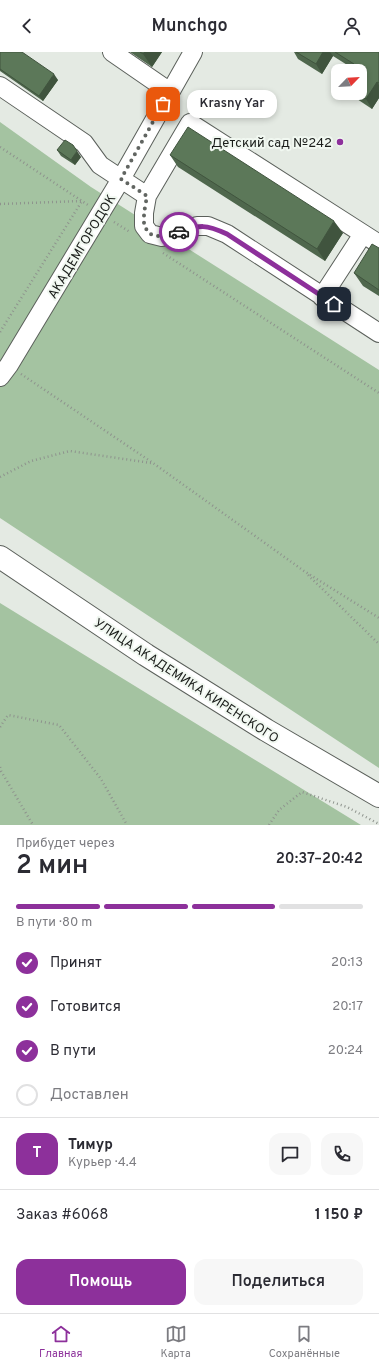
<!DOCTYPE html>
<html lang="ru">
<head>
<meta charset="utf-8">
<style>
	:root { --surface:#fff; --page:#f7f7f7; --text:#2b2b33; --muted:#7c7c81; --line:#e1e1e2; --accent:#8d309b }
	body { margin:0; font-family:Overpass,sans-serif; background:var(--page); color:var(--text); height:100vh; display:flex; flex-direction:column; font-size:15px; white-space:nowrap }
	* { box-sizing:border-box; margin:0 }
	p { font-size:13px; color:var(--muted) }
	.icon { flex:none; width:22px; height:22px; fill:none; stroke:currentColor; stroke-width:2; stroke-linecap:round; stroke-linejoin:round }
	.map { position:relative; height:773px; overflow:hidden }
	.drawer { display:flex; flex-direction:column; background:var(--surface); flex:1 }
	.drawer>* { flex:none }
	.needle { width:26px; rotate:65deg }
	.fabs { position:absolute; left:331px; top:12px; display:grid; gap:8px }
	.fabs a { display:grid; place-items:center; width:36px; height:36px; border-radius:8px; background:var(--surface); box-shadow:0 2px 6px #0003; font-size:20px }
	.pin { position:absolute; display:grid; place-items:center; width:34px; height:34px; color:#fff; margin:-17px; border-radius:8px; box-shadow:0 2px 6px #0006 }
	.courier { position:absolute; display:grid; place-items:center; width:40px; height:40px; margin:-20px; border:3px solid #8d309b; border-radius:50%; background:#fff; color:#222; box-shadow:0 1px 5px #0007 }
	.bubble { position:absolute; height:28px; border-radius:12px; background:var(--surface); box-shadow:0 2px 6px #0003; font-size:13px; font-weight:600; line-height:28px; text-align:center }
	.overview em { font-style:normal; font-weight:600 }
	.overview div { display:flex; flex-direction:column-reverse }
	.overview { display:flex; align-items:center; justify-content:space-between; height:68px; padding:0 16px }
	h1 { font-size:26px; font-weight:600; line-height:30px }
	.bar { display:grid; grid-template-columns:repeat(4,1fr); gap:6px 4px; align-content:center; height:48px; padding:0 16px }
	.bar i { height:5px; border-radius:3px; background:var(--line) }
	.bar .selected { background:var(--accent) }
	.bar p { grid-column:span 4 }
	.line { display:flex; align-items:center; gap:10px; padding:0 16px; border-top:1px solid var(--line) }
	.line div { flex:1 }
	.round { display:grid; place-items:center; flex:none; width:42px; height:42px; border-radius:12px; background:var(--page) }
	ol { padding:0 16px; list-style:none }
	li { display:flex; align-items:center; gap:12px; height:44px }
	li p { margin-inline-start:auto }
	li .icon { padding:4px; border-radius:50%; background:var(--accent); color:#fff; stroke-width:4 }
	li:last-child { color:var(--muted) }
	li i { width:22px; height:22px; border:2px solid var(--line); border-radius:50% }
	.primary-button { display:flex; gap:8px; margin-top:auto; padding:8px 16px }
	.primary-button a { flex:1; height:46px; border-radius:12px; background:var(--accent); color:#fff; font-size:16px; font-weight:600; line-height:46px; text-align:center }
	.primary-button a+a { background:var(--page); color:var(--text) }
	header { display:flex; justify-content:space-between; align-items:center; height:52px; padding:0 16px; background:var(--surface); font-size:18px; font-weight:600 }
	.tab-bar { display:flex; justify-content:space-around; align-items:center; height:56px; border-top:1px solid var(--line); background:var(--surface); font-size:11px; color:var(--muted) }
	.tab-bar a { display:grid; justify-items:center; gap:2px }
	.tab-bar .selected { color:var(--accent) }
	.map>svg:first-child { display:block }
	.forest { fill:#a4c3a1 }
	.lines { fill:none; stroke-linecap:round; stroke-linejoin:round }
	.minor-casing { stroke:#5b605b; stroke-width:20 }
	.major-casing { stroke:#5b605b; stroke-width:24 }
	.path { stroke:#8e938d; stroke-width:2.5; stroke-dasharray:1 3; stroke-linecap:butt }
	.minor { stroke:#fff; stroke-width:18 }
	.major { stroke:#fff; stroke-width:22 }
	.wall { fill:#4f674d }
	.shaded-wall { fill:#40543e }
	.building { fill:#5c7859; stroke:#40543e }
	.done { stroke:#616561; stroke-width:4; stroke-dasharray:0 7.2 }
	.route { stroke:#8d309b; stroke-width:5 }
	.poi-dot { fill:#8d309b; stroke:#f1f8f1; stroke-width:1.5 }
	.labels { text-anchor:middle; stroke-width:4; stroke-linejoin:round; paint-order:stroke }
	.poi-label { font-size:13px; fill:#1b1e1b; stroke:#f1f8f1; text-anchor:end }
	.street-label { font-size:13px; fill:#1b1e1b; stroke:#f1f8f1 }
</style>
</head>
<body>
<header><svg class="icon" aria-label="back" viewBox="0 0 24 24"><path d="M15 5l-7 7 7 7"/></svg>Munchgo<svg class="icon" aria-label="person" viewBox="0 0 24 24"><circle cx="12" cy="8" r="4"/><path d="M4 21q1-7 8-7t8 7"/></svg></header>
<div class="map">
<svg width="379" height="773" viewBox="0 0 379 773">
	<rect width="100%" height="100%" fill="#e4eae3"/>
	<path class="forest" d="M0,70L91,135L379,318V716L0,466Z
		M0,551L361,773H0Z"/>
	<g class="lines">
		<g class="minor-casing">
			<path id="minor" d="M112,0L170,40
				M0,34L84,91L100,113L147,144L144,161V174L150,182L162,185L197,174H208L227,182L379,281
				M147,144L190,71L379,192
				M322,245L363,182
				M0,325L9,313L121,127L193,0"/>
		</g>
		<g class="major-casing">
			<path id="major" d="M0,505L146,603L266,678L379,744"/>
		</g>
		<path class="path" d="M0,95L88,153
			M0,152L82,149
			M114,170L130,180
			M163,201L379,341
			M0,280L82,149
			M21,322L153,411L304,519L379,566
			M0,425L31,409L70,399L151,411
			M308,523L379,592
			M0,675L8,663L59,673L101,727L127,773
			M0,715L1,719L33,773
			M269,773L279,758L302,740L347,755L379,772"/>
		<use href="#minor" class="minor"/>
		<use href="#major" class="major"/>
	</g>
	<path class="wall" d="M0,0L58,28L43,49L0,19Z
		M130,0H162L152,15Z
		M294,0H379V46L372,57L348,41H360L352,16L333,4L322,22L298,7Z
		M57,98L81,105L75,113L61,104Z
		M170,103L343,181L325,209L178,115Z
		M379,196V244L363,234L354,221Z"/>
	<path class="shaded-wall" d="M145,0H162L152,15L143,2Z
		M323,0H330L333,4L322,22L316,12Z
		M54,22L58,28L43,49L39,44Z
		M377,30L379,33V46L372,57L366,47Z
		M77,99L81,105L75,113L71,108Z
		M334,169L343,181L325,209L317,197Z"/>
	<path class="building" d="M0,0H22L54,22L39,44L0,17Z
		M140,0H145L143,2Z
		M296,0H323L316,12Z
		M335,0H379V31L377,30L366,47L356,41H360V19H350L354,12Z
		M188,75L334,169L317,197L170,103Z
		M65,88L73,93L77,99L71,108L57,98Z
		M372,192L379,196V238L354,221Z"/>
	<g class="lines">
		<path class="done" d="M163,52L121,127L147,144L144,161V174L150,182L162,185L179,180"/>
		<path class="route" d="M179,180C201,173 205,172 227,182L334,252"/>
	</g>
	<circle class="poi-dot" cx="340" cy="90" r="4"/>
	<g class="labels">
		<g class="poi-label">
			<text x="332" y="95">Детский сад №242</text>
		</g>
		<g class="street-label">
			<text transform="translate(81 194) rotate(-59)" y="5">АКАДЕМГОРОДОК</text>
			<text transform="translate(187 628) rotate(33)" y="5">УЛИЦА АКАДЕМИКА КИРЕНСКОГО</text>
		</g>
	</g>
</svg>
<div class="fabs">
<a><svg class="needle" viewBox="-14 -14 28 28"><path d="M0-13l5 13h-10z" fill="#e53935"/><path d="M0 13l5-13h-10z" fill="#7c7c81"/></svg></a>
</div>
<div class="pin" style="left:163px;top:52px;background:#ea580c"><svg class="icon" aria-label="bag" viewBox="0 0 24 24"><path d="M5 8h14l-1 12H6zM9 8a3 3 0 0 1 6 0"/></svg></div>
<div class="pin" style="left:334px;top:252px;background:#1f2937"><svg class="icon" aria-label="home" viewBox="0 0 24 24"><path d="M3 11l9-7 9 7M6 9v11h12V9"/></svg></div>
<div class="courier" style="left:179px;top:180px"><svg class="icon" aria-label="car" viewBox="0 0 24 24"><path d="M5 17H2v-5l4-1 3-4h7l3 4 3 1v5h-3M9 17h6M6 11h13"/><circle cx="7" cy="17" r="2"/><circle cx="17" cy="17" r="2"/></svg></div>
<div class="bubble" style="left:187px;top:38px;width:90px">Krasny Yar</div>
</div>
<section class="drawer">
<div class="overview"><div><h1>2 мин</h1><p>Прибудет через</p></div><em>20:37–20:42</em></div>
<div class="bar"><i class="selected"></i><i class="selected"></i><i class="selected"></i><i></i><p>В пути · 80 m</p></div>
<ol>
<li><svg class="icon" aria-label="check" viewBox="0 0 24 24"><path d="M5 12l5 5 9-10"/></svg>Принят<p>20:13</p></li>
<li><svg class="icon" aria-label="check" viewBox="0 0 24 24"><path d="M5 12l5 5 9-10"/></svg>Готовится<p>20:17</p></li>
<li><svg class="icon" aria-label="check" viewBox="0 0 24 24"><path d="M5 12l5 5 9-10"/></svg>В пути<p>20:24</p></li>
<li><i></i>Доставлен</li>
</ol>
<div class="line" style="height:72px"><b class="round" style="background:var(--accent);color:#fff">Т</b><div><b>Тимур</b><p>Курьер · 4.4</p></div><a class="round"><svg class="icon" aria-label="chat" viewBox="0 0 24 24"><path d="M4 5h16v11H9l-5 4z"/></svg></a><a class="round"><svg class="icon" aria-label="phone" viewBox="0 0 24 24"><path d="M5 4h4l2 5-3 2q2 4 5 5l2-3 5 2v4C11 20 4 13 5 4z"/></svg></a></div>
<div class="line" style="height:52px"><div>Заказ #6068</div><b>1 150 ₽</b></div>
<div class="primary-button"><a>Помощь</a><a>Поделиться</a></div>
</section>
<nav class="tab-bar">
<a class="selected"><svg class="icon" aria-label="home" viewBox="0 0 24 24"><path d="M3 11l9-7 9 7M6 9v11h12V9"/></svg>Главная</a>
<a><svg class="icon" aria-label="map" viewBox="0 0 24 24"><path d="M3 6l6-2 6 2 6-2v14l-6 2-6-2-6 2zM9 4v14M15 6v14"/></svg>Карта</a>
<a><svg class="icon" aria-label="saved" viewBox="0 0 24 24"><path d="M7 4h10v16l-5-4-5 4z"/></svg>Сохранённые</a>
</nav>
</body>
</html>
